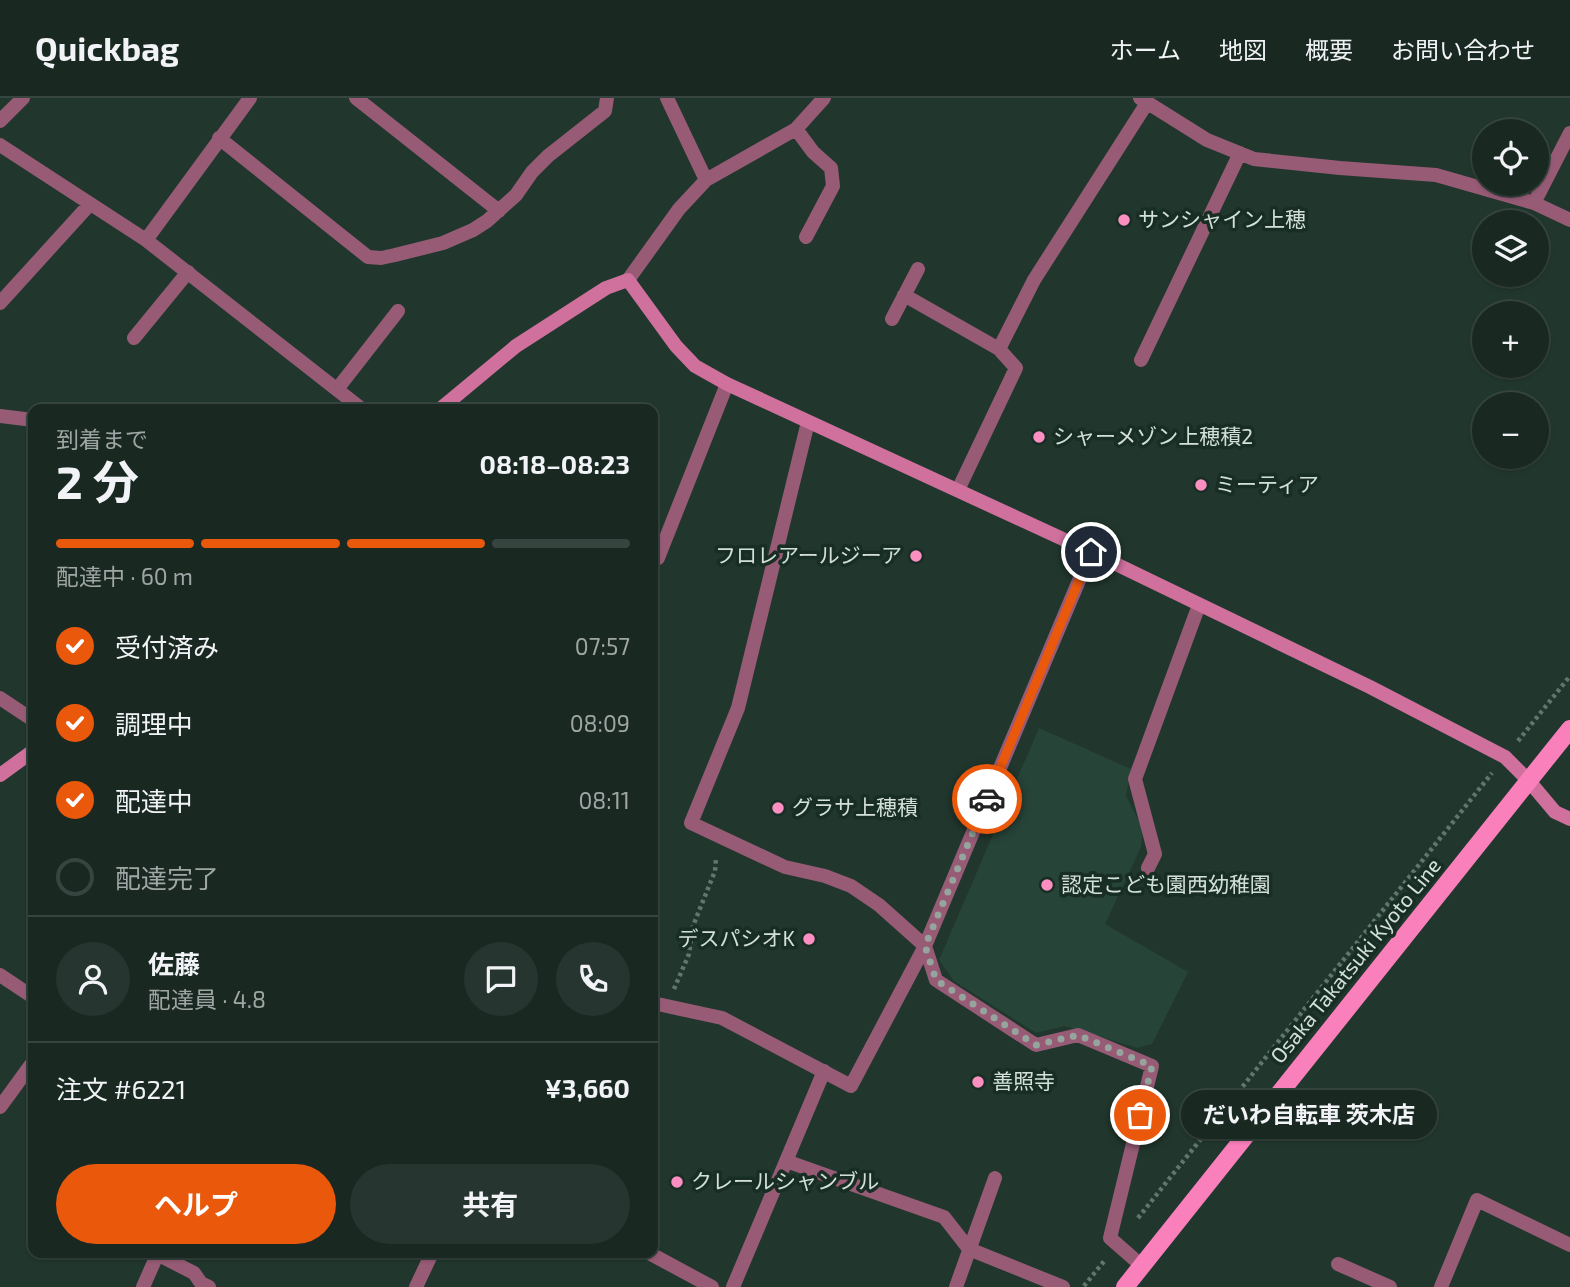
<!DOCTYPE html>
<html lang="ja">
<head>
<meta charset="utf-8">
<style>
	:root { --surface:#192922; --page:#26352f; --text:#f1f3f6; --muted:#9fa6a5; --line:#374540; --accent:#ea580c }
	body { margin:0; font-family:"Exo 2","Noto Sans JP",sans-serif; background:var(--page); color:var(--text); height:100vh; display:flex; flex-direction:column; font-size:26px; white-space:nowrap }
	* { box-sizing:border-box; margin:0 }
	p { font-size:23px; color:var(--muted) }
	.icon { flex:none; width:38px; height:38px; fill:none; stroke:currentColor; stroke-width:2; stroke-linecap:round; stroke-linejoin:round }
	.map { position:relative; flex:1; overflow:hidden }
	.sheet { position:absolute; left:28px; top:306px; width:630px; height:854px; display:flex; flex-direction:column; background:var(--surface); border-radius:14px; box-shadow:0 2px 5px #0004,0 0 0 2px var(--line) }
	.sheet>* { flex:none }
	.tools { position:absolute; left:1472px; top:21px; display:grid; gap:14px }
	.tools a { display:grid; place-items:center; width:77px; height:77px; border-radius:50%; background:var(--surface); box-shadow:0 2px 5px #0004,0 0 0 2px var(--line); font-size:35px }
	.pin { position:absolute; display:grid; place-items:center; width:60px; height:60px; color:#fff; margin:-30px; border:4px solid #fff; border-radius:50%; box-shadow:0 2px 7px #0007 }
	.courier { position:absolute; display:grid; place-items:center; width:70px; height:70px; margin:-35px; border:5px solid #ea580c; border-radius:50%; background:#fff; color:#222; box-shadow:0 2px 9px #0007 }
	.bubble { position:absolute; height:49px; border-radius:24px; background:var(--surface); box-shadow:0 2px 5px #0004,0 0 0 2px var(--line); font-size:23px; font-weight:700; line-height:49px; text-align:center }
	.summary em { font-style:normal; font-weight:700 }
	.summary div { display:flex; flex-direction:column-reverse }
	.summary { display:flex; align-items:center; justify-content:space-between; height:119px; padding:0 28px }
	h1 { font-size:46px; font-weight:700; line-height:52px }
	.bar { display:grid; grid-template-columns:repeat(4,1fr); gap:10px 7px; align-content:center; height:84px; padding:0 28px }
	.bar i { height:9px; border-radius:5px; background:var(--line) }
	.bar .current { background:var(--accent) }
	.bar p { grid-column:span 4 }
	.line { display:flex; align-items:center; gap:18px; padding:0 28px; border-top:2px solid var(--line) }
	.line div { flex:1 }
	.round { display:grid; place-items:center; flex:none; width:74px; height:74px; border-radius:37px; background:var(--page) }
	ol { padding:0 28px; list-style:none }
	li { display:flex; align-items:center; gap:21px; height:77px }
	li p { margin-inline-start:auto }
	li .icon { padding:7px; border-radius:50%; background:var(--accent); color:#fff; stroke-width:4 }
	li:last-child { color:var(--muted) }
	li i { width:38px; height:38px; border:4px solid var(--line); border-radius:50% }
	.action { display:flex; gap:14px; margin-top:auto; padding:14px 28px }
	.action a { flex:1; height:80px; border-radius:42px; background:var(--accent); color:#fff; font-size:28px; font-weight:700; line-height:80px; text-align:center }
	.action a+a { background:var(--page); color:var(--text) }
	header { display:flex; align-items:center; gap:42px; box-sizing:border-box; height:98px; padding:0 35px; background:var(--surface); border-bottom:2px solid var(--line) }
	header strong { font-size:33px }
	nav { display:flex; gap:38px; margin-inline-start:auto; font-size:24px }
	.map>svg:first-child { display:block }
	.built { fill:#274439 }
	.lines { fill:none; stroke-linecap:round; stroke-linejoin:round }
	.path { stroke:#63766e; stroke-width:4.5; stroke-dasharray:3.5 3.5; stroke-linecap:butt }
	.lane { stroke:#975b76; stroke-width:14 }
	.street { stroke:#975b76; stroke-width:14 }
	.secondary { stroke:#cf709d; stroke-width:14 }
	.primary { stroke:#fa80bb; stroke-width:18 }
	.done { stroke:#95a59d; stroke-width:7; stroke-dasharray:0 12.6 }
	.route { stroke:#ea580c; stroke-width:9 }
	.poi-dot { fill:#fc8fc2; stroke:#182d24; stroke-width:2.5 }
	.labels { text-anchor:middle; stroke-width:7; stroke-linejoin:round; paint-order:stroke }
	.poi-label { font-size:21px; fill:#d3e0da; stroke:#182d24; text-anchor:start }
	.street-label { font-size:21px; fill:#d3e0da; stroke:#182d24 }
</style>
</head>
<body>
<header>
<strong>Quickbag</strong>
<nav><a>ホーム</a><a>地図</a><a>概要</a><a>お問い合わせ</a></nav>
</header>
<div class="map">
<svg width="1570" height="1189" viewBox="0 0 1570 1189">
	<rect width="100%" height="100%" fill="#21372d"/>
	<path class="built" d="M1039,630L1131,671L1126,698L1143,731L1141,749L1105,826L1188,874L1152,946L1137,950L1065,928L1036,935L954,883L939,862Z"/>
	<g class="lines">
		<path class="path" d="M1518,643L1570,578
			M674,891L689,856L693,828L715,773L716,760
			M1138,1120L1492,675
			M1084,1188L1105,1162"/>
		<path class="lane" d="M134,240L188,174
			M338,290L398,213
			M1148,770L1155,756L1135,681L1199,507
			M786,1063L944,1119L969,1151L1063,1189
			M649,1155L712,1189
			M157,1156L194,1175L201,1185L209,1189
			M1338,1166L1390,1189
			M143,1189L158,1155
			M733,1189L824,973
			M956,1189L995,1080"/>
		<path class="street" d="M356,0L499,113
			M667,0L706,82
			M1140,0L1207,42L1254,61L1340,70L1436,77L1534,105L1570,122
			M0,23L23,0
			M796,31L813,54L831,70L833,88L806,139
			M219,40L368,159L381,160L395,157L443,145L473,132L487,123L516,97L532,74L548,58L605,13L607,0
			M0,47L146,142L363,312
			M1534,105L1570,35
			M146,142L250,0
			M628,182L679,111L706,82L796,31L824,0
			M904,197L999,251
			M0,205L90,106
			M892,221L918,171
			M1141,262L1240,55
			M0,318L33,322
			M808,324L738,610L691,725L785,769L825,778L851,788L879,807L925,848L1091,454
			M958,392L1016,270L999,251L1034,182L1147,5
			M653,454L658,460L727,286
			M0,600L33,622
			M925,848L936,882L1036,947L1078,937L1152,968L1110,1140L1142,1168
			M0,877L33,899
			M653,905L722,920L851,988L925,848
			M0,1009L33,964
			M416,1189L432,1155
			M1441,1189L1477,1102L1570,1147"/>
		<path class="secondary" d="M439,312L516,248L606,190L628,182L676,248L695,268L727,286L1091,454L1370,589L1505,659L1529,683L1555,714L1570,721
			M0,677L33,653"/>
		<path class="primary" d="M1125,1189L1570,631"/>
	</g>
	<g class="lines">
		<path class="done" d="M987,701L925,848L936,882L1036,947L1078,937L1152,968L1140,1017"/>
		<path class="route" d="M987,701L1091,454"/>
	</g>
	<g class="poi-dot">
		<circle cx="1124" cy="122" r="7"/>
		<circle cx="1039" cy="339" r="7"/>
		<circle cx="1201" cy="387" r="7"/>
		<circle cx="916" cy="458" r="7"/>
		<circle cx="778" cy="710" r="7"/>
		<circle cx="1047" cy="787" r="7"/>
		<circle cx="809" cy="841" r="7"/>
		<circle cx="978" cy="984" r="7"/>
		<circle cx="677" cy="1084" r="7"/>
	</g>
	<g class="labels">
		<g class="poi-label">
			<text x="1138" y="129">サンシャイン上穂</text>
			<text x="1053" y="346">シャーメゾン上穂積2</text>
			<text x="1215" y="394">ミーティア</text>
			<text x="902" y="465" text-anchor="end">フロレアールジーア</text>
			<text x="792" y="717">グラサ上穂積</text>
			<text x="1061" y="794">認定こども園西幼稚園</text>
			<text x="795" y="848" text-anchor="end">デスパシオK</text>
			<text x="992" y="991">善照寺</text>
			<text x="691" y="1091">クレールシャンブル</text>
		</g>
		<g class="street-label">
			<text transform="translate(1356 863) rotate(-51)" y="7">Osaka Takatsuki Kyoto Line</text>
		</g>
	</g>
</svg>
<div class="tools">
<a><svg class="icon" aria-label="locate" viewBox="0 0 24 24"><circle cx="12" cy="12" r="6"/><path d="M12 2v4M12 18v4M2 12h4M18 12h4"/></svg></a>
<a><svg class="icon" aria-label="layers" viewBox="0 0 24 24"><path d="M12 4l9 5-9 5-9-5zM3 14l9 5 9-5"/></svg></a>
<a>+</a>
<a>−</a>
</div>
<div class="pin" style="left:1140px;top:1017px;background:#ea580c"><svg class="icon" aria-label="bag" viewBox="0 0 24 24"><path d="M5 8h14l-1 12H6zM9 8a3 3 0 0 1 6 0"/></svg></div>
<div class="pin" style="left:1091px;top:454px;background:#1f2937"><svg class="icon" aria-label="home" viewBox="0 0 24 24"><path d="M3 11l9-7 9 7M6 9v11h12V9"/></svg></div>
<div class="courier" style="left:987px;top:701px"><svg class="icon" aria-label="car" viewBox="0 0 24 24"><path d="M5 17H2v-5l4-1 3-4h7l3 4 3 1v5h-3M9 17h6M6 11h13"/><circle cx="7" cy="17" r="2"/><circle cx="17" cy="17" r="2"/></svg></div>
<div class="bubble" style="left:1181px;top:992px;width:256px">だいわ自転車 茨木店</div>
<section class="sheet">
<div class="summary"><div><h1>2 分</h1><p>到着まで</p></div><em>08:18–08:23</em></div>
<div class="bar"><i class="current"></i><i class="current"></i><i class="current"></i><i></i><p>配達中 · 60 m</p></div>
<ol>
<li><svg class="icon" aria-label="check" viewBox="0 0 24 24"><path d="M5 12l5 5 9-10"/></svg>受付済み<p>07:57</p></li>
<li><svg class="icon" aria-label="check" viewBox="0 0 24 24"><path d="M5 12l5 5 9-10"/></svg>調理中<p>08:09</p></li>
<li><svg class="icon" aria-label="check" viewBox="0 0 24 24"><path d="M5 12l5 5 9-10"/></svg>配達中<p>08:11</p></li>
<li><i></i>配達完了</li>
</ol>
<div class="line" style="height:126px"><a class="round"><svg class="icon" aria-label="person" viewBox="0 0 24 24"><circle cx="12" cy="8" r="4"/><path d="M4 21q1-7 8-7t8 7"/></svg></a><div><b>佐藤</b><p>配達員 · 4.8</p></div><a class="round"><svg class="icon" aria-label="chat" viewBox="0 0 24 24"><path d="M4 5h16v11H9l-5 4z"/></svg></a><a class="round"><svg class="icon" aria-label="phone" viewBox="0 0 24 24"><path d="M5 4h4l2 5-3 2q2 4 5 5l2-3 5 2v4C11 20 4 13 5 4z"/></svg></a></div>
<div class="line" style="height:91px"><div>注文 #6221</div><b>¥3,660</b></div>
<div class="action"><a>ヘルプ</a><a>共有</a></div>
</section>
</div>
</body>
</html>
